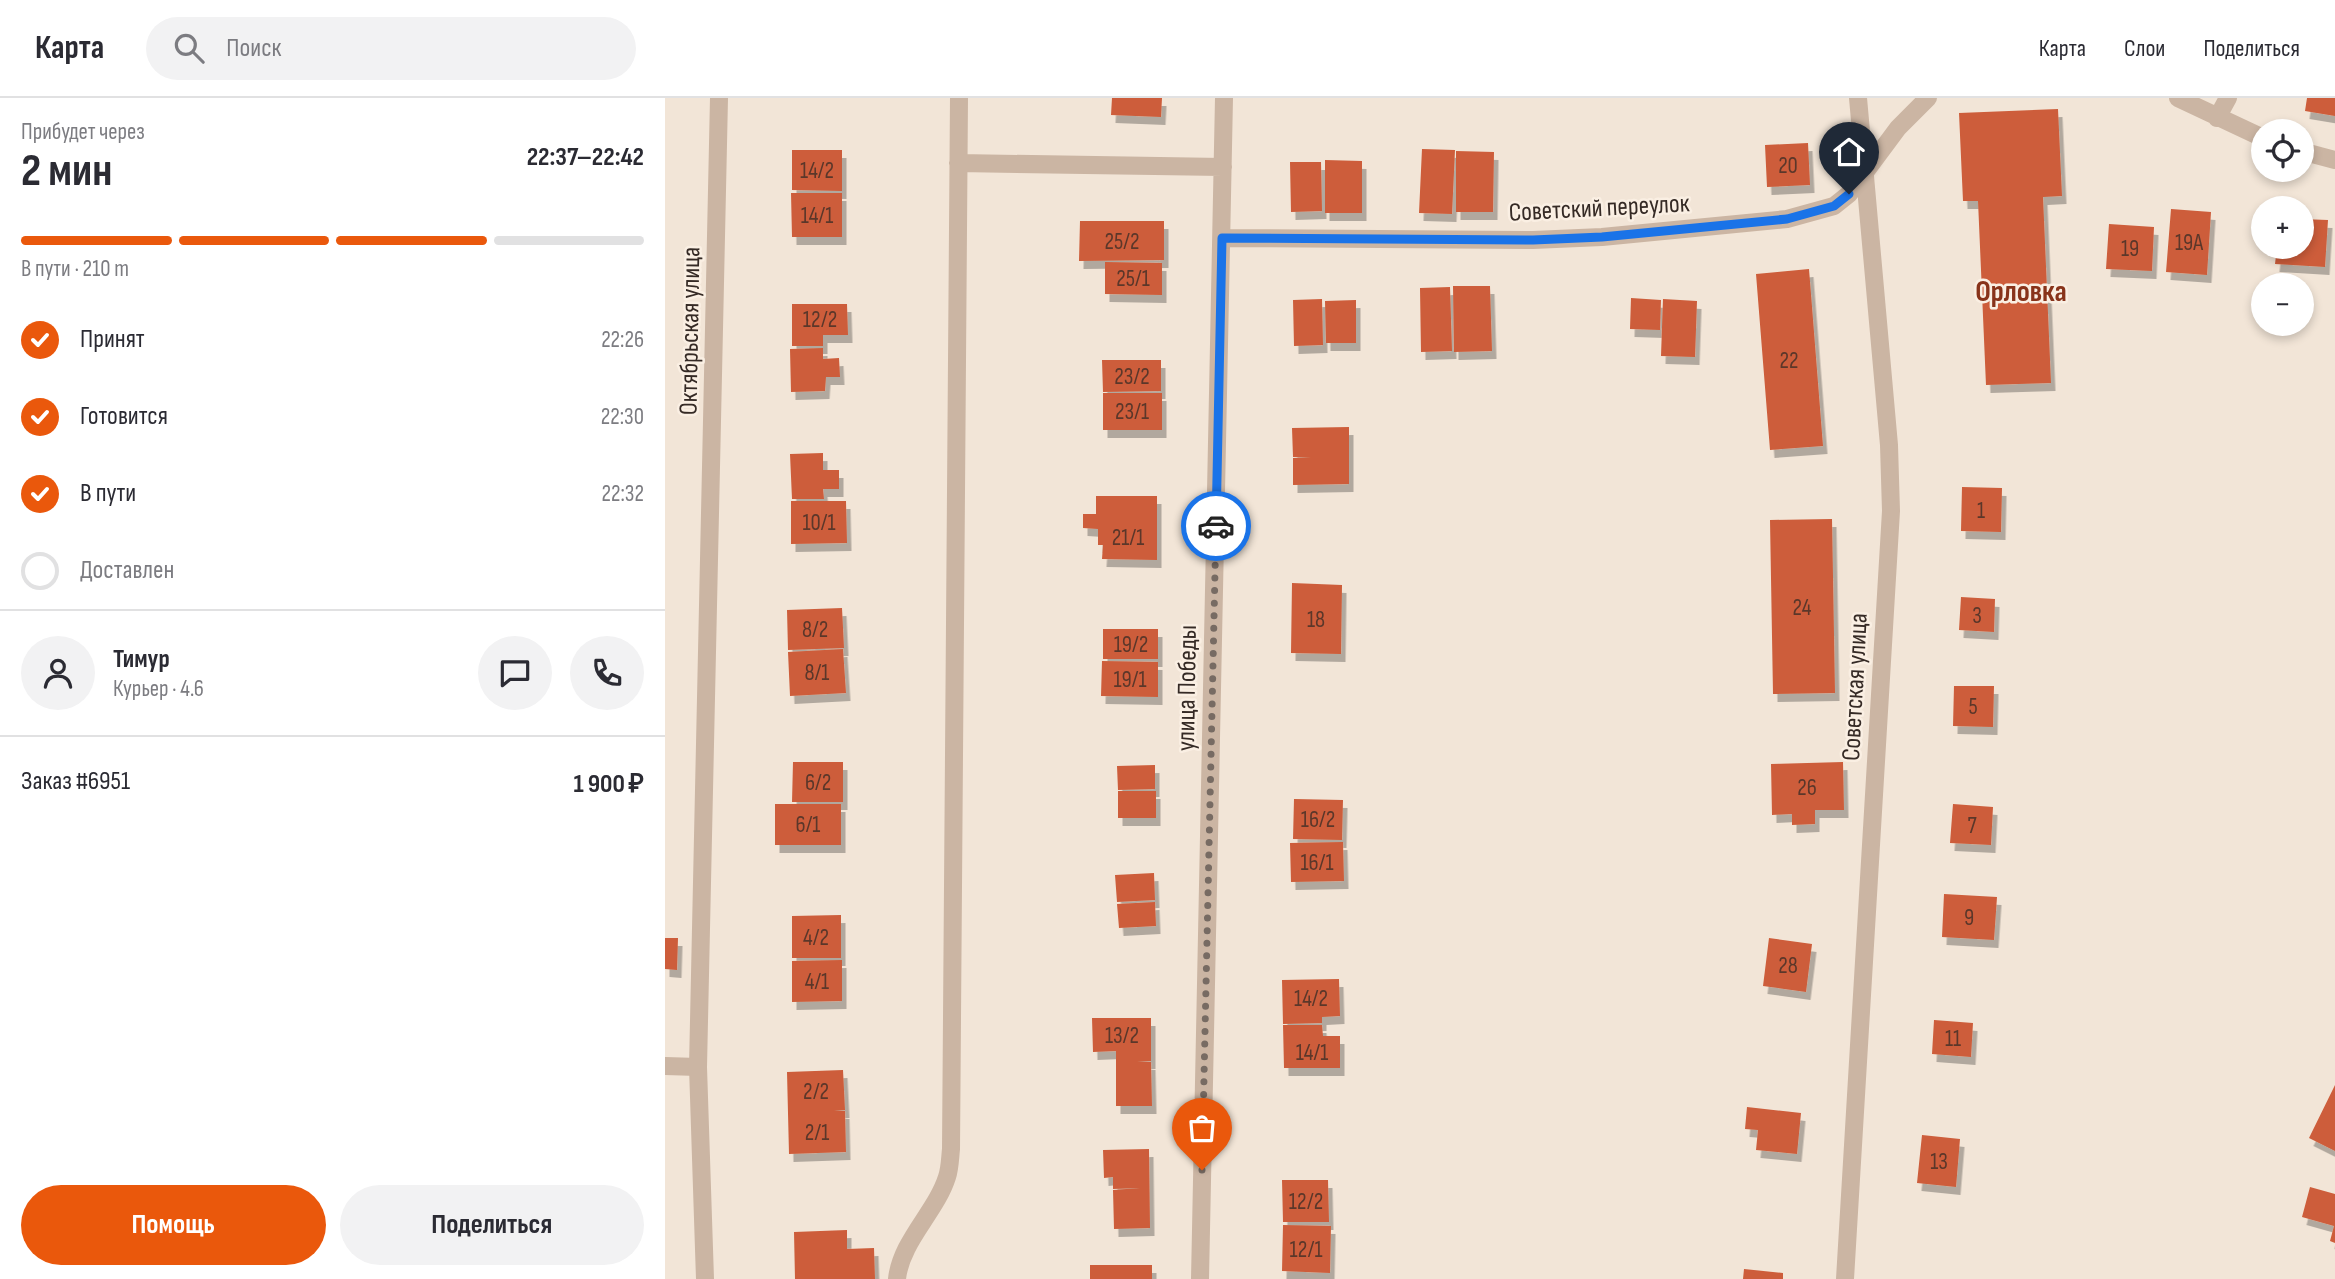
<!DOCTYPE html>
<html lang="ru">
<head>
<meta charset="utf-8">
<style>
	:root { --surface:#fff; --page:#f2f2f3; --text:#2b2b33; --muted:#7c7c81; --line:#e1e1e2; --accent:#ea580c }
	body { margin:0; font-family:"Sofia Sans Condensed",sans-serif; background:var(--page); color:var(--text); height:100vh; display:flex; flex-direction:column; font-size:26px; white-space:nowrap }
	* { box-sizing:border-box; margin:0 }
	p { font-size:23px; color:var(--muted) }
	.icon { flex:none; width:38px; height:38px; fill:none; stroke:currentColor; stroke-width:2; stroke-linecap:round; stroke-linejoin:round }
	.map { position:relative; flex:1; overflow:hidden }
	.side { display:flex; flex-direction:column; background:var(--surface); width:665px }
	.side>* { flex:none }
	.fabs { position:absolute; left:1586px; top:21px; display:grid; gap:14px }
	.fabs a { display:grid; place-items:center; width:63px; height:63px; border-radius:50%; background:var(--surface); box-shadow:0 4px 10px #0003; font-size:35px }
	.pin { position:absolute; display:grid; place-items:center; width:60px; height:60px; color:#fff; margin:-72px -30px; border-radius:50% 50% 50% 0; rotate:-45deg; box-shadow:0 0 7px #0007 }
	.pin .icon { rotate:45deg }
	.courier { position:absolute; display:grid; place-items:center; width:70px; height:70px; margin:-35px; border:5px solid #1a73e8; border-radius:50%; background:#fff; color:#222; box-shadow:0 2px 9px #0007 }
	.overview em { font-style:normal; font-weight:700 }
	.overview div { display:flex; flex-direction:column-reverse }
	.overview { display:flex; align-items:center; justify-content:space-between; height:119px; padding:0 21px }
	h1 { font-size:46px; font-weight:700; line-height:52px }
	.bar { display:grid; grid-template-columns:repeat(4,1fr); gap:10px 7px; align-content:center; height:84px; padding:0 21px }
	.bar i { height:9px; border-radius:5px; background:var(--line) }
	.bar .selected { background:var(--accent) }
	.bar p { grid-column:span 4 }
	.line { display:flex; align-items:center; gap:18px; padding:0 21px; border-top:2px solid var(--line) }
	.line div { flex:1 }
	.round { display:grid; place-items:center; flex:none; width:74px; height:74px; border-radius:37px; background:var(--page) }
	ol { padding:0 21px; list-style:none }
	li { display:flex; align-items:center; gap:21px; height:77px }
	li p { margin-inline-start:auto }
	li .icon { padding:7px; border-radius:50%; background:var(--accent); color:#fff; stroke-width:4 }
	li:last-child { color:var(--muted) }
	li i { width:38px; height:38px; border:4px solid var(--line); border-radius:50% }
	.button { display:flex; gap:14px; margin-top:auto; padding:14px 21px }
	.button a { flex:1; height:80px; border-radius:42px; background:var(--accent); color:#fff; font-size:28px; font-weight:700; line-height:80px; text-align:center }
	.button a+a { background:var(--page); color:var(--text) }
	header { display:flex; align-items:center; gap:42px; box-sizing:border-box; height:98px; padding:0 35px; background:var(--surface); border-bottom:2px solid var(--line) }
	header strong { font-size:33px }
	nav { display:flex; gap:38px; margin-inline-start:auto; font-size:24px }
	.search { width:490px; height:63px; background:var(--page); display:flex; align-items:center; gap:18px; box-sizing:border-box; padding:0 24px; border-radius:38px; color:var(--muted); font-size:26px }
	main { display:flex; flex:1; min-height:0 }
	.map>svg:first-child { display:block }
	.building { fill:#cd5d3a; filter:url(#shadow) }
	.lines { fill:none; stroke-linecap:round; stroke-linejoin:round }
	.minor { stroke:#cbb5a3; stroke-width:18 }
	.done { stroke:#776b63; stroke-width:7; stroke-dasharray:0 12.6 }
	.route { stroke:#1a73e8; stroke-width:9 }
	.labels { text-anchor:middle; stroke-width:5; stroke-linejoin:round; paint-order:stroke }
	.number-label { font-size:23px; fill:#5b372a }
	.street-label { font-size:26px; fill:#352a25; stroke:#faefe3 }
	.quarter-label { font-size:30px; font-weight:bold; fill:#88331a; stroke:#faefe3 }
</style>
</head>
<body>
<header>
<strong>Карта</strong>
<div class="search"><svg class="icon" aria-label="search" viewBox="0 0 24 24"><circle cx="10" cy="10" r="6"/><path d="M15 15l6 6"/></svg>Поиск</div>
<nav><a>Карта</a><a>Слои</a><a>Поделиться</a></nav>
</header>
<main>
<section class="side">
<div class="overview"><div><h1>2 мин</h1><p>Прибудет через</p></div><em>22:37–22:42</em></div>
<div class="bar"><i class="selected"></i><i class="selected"></i><i class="selected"></i><i></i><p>В пути · 210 m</p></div>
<ol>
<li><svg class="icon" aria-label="check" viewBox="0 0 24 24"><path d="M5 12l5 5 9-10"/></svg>Принят<p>22:26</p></li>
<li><svg class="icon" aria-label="check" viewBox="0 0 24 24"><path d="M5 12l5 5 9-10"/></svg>Готовится<p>22:30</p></li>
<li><svg class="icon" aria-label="check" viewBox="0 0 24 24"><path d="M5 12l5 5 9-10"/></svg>В пути<p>22:32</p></li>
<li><i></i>Доставлен</li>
</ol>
<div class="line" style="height:126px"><a class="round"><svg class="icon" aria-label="person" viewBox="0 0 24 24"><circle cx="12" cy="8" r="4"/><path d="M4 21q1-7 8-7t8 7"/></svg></a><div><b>Тимур</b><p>Курьер · 4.6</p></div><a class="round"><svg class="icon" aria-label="chat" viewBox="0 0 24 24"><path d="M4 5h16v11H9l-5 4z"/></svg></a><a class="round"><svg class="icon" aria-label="phone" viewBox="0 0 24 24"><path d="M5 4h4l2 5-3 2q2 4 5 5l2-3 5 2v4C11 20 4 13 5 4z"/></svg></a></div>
<div class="line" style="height:91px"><div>Заказ #6951</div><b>1 900 ₽</b></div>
<div class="button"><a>Помощь</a><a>Поделиться</a></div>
</section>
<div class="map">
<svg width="1670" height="1181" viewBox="0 0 1670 1181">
	<defs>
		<filter id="shadow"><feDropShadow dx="4.5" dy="8" stdDeviation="0" flood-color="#0004"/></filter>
	</defs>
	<rect width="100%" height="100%" fill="#f2e5d7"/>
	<path class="building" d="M447,0H497L496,19L446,17Z
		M1642,0H1670V18L1640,13Z
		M1393,11L1397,98L1378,99L1386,285L1321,287L1313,103H1298L1294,15Z
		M1143,45L1145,87L1102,89L1100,47Z
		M757,51L790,52L787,116L754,115Z
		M127,52H177V93L127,92Z
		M791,53L829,54L828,114H791Z
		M660,62L697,63V115H660Z
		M625,64H656L657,113L626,114Z
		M126,95H177V139H127Z
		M1506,111L1546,114L1542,177L1501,174Z
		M1636,121L1663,122L1660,169L1610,166L1612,149H1636Z
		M415,123H499V162L414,163Z
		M1444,126L1489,129L1487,173L1441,171Z
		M440,164L497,165V197L440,196Z
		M1144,171L1158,348L1105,352L1091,176Z
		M788,188H825L827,253L789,254Z
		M785,189L787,253L756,254L755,190Z
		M966,200L996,202L995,232L965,231Z
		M657,201L658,247L629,248L628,202Z
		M998,201L1032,203L1030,259L996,258Z
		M691,202V245H661L660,203Z
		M127,206H182L183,237H158V248H127Z
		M158,250V261L174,260L175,279H161L160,293L126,294L125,251Z
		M437,262H496V293L438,294Z
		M438,295H497V332H438Z
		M684,329V386L628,387V360L646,359H628L627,330Z
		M158,355V372H174V391H158L159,401H127L125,356Z
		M1297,389L1337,390L1336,434L1296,433Z
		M431,398H492V462L437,461L438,447H433V431L418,430V416H431Z
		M126,403H181L182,445L126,446Z
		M1167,421L1170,595L1108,596L1105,422Z
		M627,485L677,487L676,556L626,555Z
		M1296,499L1330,501L1329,534L1294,532Z
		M177,510L179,550L123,552L122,512Z
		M438,531H493V561H438Z
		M178,551L181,595L125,598L123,554Z
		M437,563L493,564V599L436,598Z
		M1289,588H1329L1328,629L1288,628Z
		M128,664H178V704H127Z
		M1178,664L1179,712H1150V726L1127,727V716L1107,717L1106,666Z
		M490,667V691L453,692L452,668Z
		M453,693H491V720H453Z
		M629,701L678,702L677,742L628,741Z
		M110,706H176V747H110Z
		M1288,706L1328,709L1326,747L1285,745Z
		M678,744L679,783L626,784L625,745Z
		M489,775L490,802L452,804L450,777Z
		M1279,796L1332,799L1329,842L1277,839Z
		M490,804L491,828L454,830L452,806Z
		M176,817V860H127V818Z
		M0,840H13L12,872L0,871Z
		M1104,840L1147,846L1141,894L1098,888Z
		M177,862V903L127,904V863Z
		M674,881L675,918L657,919V925L618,926L617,882Z
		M427,920H486V963L472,964H486L487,1008H451V953L428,954Z
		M1269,922L1308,925L1306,959L1267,956Z
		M618,927H657L658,938H675V970H619Z
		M178,972L180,1012L169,1013H180L181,1054L124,1056L122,974Z
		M1670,987V1053L1644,1040Z
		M1082,1009L1136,1015L1132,1056L1091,1052L1093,1032L1080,1031Z
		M1257,1037L1295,1041L1291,1089L1252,1085Z
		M484,1051L485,1130L449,1131L448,1092L475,1090L448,1091V1079L439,1080L438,1052Z
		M617,1082H663L664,1124H618Z
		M1645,1089L1670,1096V1145L1665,1143L1669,1128L1637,1119Z
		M618,1127L666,1128L665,1175L617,1173Z
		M182,1132V1151L209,1150L210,1181H130L129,1134Z
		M425,1167H487V1181H425Z
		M1079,1171L1118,1175V1181H1078Z"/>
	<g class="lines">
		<path class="minor" d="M1513,0L1598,40
			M1552,20L1563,0
			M1636,53L1670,62
			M293,65L558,69
			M557,140L868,142L937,139L1122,121L1169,108L1184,96L1233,30L1263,0
			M0,968L33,969
			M40,1181L33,969L54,0
			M232,1181C236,1143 271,1114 282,1079C285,1070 285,1060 286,1051L294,0
			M535,1181L559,0
			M1180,1181L1226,413L1224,347L1193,0"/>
	</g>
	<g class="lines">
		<path class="done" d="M537,1072L551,428"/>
		<path class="route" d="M551,428L557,140L868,142L937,139L1122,121L1169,108L1184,96"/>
	</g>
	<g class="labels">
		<g class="number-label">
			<text x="1123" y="75">20</text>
			<text x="152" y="80">14/2</text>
			<text x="152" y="125">14/1</text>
			<text x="457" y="151">25/2</text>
			<text x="1524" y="152">19А</text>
			<text x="1465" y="158">19</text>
			<text x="468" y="188">25/1</text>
			<text x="155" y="229">12/2</text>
			<text x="1124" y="270">22</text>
			<text x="467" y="286">23/2</text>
			<text x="467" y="321">23/1</text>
			<text x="1316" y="420">1</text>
			<text x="154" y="432">10/1</text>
			<text x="463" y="447">21/1</text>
			<text x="1137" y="517">24</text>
			<text x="1312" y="525">3</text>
			<text x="651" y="529">18</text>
			<text x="150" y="539">8/2</text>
			<text x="466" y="554">19/2</text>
			<text x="152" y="582">8/1</text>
			<text x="465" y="589">19/1</text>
			<text x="1308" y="616">5</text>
			<text x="153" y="692">6/2</text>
			<text x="1142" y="697">26</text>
			<text x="653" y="729">16/2</text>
			<text x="143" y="734">6/1</text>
			<text x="1307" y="735">7</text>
			<text x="652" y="772">16/1</text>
			<text x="1304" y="827">9</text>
			<text x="151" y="847">4/2</text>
			<text x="1123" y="875">28</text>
			<text x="152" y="891">4/1</text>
			<text x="646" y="908">14/2</text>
			<text x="457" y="945">13/2</text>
			<text x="1288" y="948">11</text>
			<text x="647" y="962">14/1</text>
			<text x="151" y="1001">2/2</text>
			<text x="152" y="1042">2/1</text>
			<text x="1274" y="1071">13</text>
			<text x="641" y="1111">12/2</text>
			<text x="641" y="1159">12/1</text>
		</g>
		<g class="street-label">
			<text transform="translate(934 109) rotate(-3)" y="9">Советский переулок</text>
			<text transform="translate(24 233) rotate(-89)" y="9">Октябрьская улица</text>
			<text transform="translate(1189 589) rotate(-87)" y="9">Советская улица</text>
			<text transform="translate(521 590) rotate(-89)" y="9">улица Победы</text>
		</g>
		<g class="quarter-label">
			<text x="1356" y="203">Орловка</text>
		</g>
	</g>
</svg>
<div class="fabs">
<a><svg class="icon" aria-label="locate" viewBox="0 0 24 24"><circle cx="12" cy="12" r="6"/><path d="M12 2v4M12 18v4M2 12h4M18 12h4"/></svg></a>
<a>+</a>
<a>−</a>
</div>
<div class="pin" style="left:537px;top:1072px;background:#ea580c"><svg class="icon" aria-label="bag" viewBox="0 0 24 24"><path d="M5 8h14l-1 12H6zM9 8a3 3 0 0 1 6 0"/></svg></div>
<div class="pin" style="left:1184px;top:96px;background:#1f2937"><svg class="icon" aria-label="home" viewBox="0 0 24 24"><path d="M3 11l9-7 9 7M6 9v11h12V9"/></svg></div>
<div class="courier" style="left:551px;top:428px"><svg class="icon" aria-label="car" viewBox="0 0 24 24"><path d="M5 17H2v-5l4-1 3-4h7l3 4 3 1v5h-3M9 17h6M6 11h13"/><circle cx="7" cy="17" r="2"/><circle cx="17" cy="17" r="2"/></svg></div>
</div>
</main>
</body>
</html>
